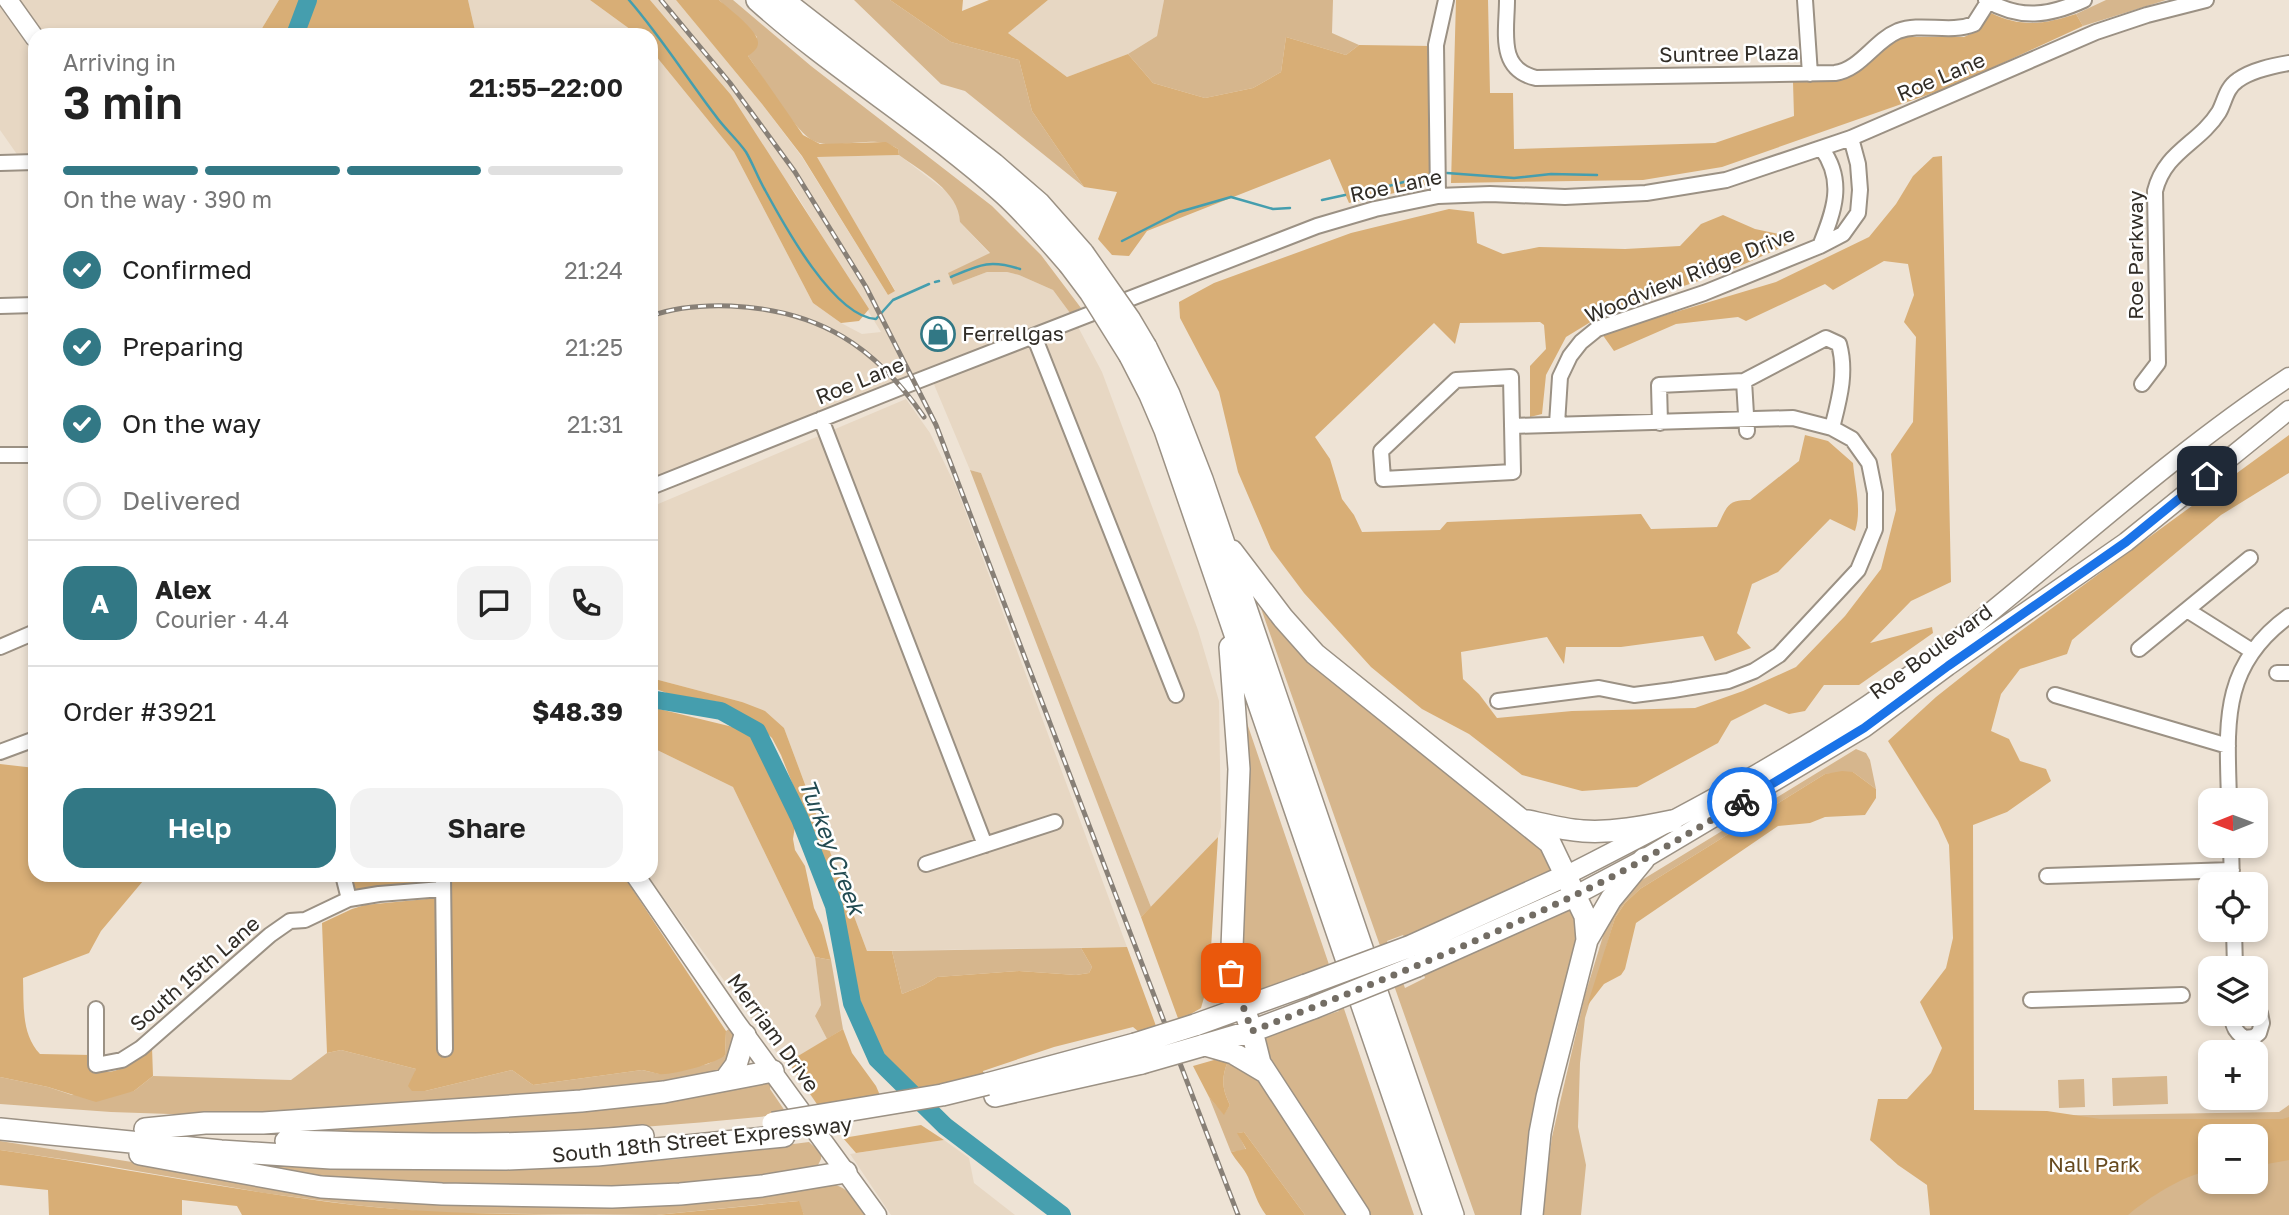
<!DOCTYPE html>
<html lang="en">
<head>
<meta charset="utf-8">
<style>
	:root { --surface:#fff; --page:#f2f2f2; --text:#222; --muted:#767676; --line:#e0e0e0; --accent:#327885 }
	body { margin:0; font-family:"Golos Text",sans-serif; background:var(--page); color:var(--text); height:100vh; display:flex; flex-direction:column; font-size:26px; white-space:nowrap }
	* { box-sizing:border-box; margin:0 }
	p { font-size:23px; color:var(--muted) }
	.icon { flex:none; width:38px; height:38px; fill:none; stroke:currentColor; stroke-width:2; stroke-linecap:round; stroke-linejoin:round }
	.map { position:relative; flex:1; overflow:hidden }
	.panel { position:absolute; left:28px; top:28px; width:630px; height:854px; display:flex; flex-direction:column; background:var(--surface); border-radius:21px; box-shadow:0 4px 10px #0003 }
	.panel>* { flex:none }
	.needle { width:46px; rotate:269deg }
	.tools { position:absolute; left:2198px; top:788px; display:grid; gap:14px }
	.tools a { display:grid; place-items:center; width:70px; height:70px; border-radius:14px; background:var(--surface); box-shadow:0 4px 10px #0003; font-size:35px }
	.pin { position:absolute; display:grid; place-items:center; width:60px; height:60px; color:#fff; margin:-30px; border-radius:14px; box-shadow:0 4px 10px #0006 }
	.courier { position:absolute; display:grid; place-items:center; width:70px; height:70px; margin:-35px; border:5px solid #1a73e8; border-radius:50%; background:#fff; color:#222; box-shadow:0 2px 9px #0007 }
	.headline em { font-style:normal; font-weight:600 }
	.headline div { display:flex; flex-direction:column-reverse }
	.headline { display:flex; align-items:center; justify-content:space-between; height:119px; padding:0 35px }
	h1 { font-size:46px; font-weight:600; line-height:52px }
	.bar { display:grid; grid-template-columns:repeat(4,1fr); gap:10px 7px; align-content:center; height:84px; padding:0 35px }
	.bar i { height:9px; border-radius:5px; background:var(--line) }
	.bar .active { background:var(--accent) }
	.bar p { grid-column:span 4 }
	.line { display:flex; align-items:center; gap:18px; padding:0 35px; border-top:2px solid var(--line) }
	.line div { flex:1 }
	.round { display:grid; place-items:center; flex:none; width:74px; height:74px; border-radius:21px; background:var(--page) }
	ol { padding:0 35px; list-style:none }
	li { display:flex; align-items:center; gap:21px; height:77px }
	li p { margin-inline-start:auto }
	li .icon { padding:7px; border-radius:50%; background:var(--accent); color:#fff; stroke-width:4 }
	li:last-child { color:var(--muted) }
	li i { width:38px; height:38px; border:4px solid var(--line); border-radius:50% }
	.cta { display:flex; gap:14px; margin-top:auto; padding:14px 35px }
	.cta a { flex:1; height:80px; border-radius:21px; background:var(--accent); color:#fff; font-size:28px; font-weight:600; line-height:80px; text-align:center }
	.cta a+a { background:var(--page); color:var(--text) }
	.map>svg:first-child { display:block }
	.built { fill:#e7d7c3 }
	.green { fill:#d6b68d; fill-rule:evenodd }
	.forest { fill:#d8ae76 }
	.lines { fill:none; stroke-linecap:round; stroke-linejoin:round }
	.stream { stroke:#459eae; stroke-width:2.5 }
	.river { stroke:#459eae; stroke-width:18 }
	.minor-casing { stroke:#9b9184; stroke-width:18 }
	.major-casing { stroke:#9b9184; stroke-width:21 }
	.highway-casing { stroke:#9b9184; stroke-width:24 }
	.minor { stroke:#fff; stroke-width:14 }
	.major { stroke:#fff; stroke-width:18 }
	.highway { stroke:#fff; stroke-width:21 }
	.rail-casing { stroke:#888077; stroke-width:5 }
	.rail { stroke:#fff; stroke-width:2.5; stroke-dasharray:8; stroke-linecap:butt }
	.highway-bridge-casing { stroke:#9b9184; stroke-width:24; stroke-linecap:butt }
	.highway-bridge { stroke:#fff; stroke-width:21 }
	.done { stroke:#736d64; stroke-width:7; stroke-dasharray:0 12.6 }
	.route { stroke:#1a73e8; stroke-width:9 }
	.labels { text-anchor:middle; stroke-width:5; stroke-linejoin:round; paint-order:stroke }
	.street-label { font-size:21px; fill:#312d27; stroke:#fff }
	.poi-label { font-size:21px; fill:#312d27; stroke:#fff; text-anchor:start }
	.park-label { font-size:21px; fill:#674a1f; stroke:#fff }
	.water-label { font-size:23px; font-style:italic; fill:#224b52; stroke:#fff }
</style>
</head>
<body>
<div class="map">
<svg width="2289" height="1215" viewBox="0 0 2289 1215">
	<rect width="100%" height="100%" fill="#eee3d5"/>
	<path class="built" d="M13,0H279L258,35H39Z
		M468,0H590L638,35H476Z
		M650,0H676L762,104L802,157L888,295L895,290L816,157L899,155L951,195L960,212V222L990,254L949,273L953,285L987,272H1007L1019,275L1053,290L1070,313L651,479V50L734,152L813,303L841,323L862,334L881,332L796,194Z
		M1048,0H1164L1157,36L1128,54L1067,77L1008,33Z
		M0,7L35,56V159L21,160L0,130Z
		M1077,325L1102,372L1198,630L1219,701L1221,827L1218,837L1151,907L981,473L970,470L933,382Z
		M906,399L930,433L957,489L1127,947L867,951L784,728L742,702L651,678V507Z
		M651,747L733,787L815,957L821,1005L815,1016L827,1039L785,1064L647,875H651Z
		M944,1140L969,1158L974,1183L1015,1215H891L850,1154Z"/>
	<path class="green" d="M719,0H733L811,66L992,206L1041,255L1081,308L1070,313L1053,290L1019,275L1007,272H987L953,285L948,273L990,253L960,222C959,191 922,172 899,155L898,149C872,132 839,152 814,141C796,134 761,74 748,56L757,37Z
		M854,0H890L951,42L1019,60L1032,111L1084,187L965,91L941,84Z
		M1164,0H1333L1332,33L1359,45L1346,55L1286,37L1281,72L1253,88L1205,98L1153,83L1128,54L1157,36Z
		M2106,0H2166L2083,26L2076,14Z
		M970,470L981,473L1151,907L1141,917Z
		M1257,597L1539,843L1550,861L1552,872L1405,939L1403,935L1387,941L1405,988L1425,978L1424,975L1573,908L1580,935L1526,1215H1475Z
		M1247,723L1414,1215H1366L1269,1066L1263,1038L1267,1035L1339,1011L1322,968L1244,998L1241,987L1243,725Z
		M1856,749L1866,753L1870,760L1876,789L1853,772L1825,774L1640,889L1625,903L1615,918L1585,1018L1580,1063L1578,1127L1586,1165L1581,1215H1541L1552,1137L1585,995L1607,923L1615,908L1637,883Z
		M1081,948L1092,967L1089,973L1076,975L1019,971L937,977L924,985L902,994L892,951Z
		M815,957L831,960L843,1029L827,1039L815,1016L821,1005Z
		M732,1027C739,1047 731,1056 720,1072L626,1089L338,1111L199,1115L111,1112L0,1104V1077L48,1087L72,1095L134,1091L153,1076L291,1080L327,1053L341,1050L416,1069L412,1091H425L512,1070L533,1085L642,1070L660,1074L708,1064L725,1055L726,1031Z
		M1228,1061L1250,1072L1258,1081L1348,1215H1305L1244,1132L1238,1133L1246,1150L1231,1152L1209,1097L1224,1114L1230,1105C1222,1089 1221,1078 1228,1061Z
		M2167,1076L2168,1104L2113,1106L2112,1078Z
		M2084,1079L2085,1107L2059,1108L2058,1080Z
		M767,1081L771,1084L770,1089L787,1114C665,1127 542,1135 420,1135C372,1135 324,1132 276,1131Z
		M2289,1105V1215H1971L1969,1117L2279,1112ZM2210,1136H2256V1181H2210Z
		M0,1141L326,1193L827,1183C847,1185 856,1200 868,1215H804L798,1201L656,1215L436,1213L354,1205L264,1193L96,1164L0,1150Z
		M809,1142L821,1153V1159L816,1169L707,1187L419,1189L233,1165L418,1169L558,1167L678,1159Z"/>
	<path class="forest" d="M279,0H468L476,35H258Z
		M590,0H650L731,95L869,309L859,321L841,323L813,303L734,152L651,50V35H638Z
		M676,0H719C728,8 759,31 758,43C758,49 753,52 748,56L803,135L820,144L886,142L898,149L899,155L817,157L895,291L888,295L802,156L762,104Z
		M890,0H963L962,11L989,0H1048L1008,33L1067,77L1128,54L1153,83L1205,98L1253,88L1281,72L1286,37L1346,55L1359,45L1432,46L1431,180L1422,187L1349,203L1330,159L1147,231L1129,256L1112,255L1098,239L1117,192L1084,187L1032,111L1019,60L951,42Z
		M1456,0H1488L1490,93H1513L1514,149L1715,143L1794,116L1793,82L1831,80L1847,77L1893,41L1906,37H1964L1979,30L1991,13C2021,28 2046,24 2076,14L2083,26L1953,86L1722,167L1643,180L1451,183Z
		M1942,156L1951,582L1911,601L1870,643L1932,627L1933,633L1859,685H1824L1805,711L1789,714L1765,704L1731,721L1718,743L1637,787L1582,791L1522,775L1469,734L1422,709L1371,667L1304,593L1271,549L1238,472L1219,392L1180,318L1179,302L1214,283L1351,233L1449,209L1474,212L1477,243L1503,254L1539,247L1625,249L1680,246L1701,224L1723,215L1755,229L1779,234L1796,241L1731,270L1607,312L1566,337L1546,375L1542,414L1530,417V366L1546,349L1544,325L1540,322L1460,323L1455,344L1434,323L1315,437L1330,459L1342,499L1354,515L1362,532L1440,530L1447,522L1641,514L1651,529L1717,527C1727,508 1726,499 1750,500L1799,461L1805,435L1828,441L1853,463C1855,485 1862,511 1855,531L1830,519L1778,572L1752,584L1737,633L1751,648L1715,661L1703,636L1621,647H1566L1564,664L1547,637L1461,652L1463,679L1479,694L1497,718L1572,711L1695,708L1743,691L1796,667L1845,616L1881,569L1896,510L1891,454L1913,422L1916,337L1904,322L1914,295L1908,264L1884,261L1833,290L1825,284L1746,321L1738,317L1676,324L1614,351L1602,334L1776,282L1869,237L1896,204L1913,176L1933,157Z
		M2289,435V473L2221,515L2072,640L2067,654L2020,669L2001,694L1991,731L2009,739L2020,761L2046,769L2051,781L2007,812L1973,825L1974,1110L2047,1111L2100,1119H2283L2289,1117V1160L2256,1166V1136H2210V1171C2185,1174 2148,1198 2128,1215H1930L1927,1185L1898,1165L1870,1140L1878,1099H1907L1931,1073L1942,1048L1920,1002L1946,968L1953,938L1949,845L1938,821L1888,741L1936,697L2003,644Z
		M651,678L742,702L765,711L784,728L867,951H892L902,994L924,985L937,977L1019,971L1076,975L1089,973L1092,967L1081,948L1127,947L1156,1026L1139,1032L1133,1027L1054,1047L983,1071V1078L923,1094L890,1064L877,1048L866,1025L856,995L835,891L781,755L772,738L760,727L718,702L669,694L651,687Z
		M651,707L737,728L749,734L755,739L793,819L795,826L793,839L795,850L805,866L814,908L822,925L831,960L815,957L733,787L651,747Z
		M0,764L35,768V875H148L101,931L89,953L23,978C24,1005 21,1034 40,1054L91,1055L100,1071C119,1076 137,1058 152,1047L153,1076L134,1091L96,1102L48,1087L0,1077Z
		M1842,771L1853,772L1876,789V798L1865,815L1825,817L1810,823L1778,826L1636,923L1625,969L1621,975L1604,984L1587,1006L1615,918L1625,903L1640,889L1825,774Z
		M1218,837L1209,980L1201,1008L1179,1021L1141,917Z
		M347,875H439L435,886L356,896Z
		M448,875H623L726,1031L725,1055C718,1063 670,1076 659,1074C653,1073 649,1071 642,1070L533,1085L512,1070L425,1091H412L408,1086L416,1069L341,1050L327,1053L322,923L352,909L365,905L447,897Z
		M843,1029L852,1053L876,1086L882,1100L821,1110L788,1062Z
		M1214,1060L1228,1061C1221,1078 1222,1089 1230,1105L1224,1115L1209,1097L1193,1066Z
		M921,1125L944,1140L856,1153L843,1138Z
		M1244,1132L1305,1215H1266C1257,1203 1254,1191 1248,1177C1244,1168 1236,1161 1231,1152L1246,1149L1237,1133Z
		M0,1150C118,1167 235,1191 354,1205C432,1214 510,1214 588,1215H242L237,1206L182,1200V1215H49L48,1190L0,1185Z
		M799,1201L804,1215H656Z"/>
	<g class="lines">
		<path class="stream" d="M629,0C661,37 686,77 715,115C724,128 737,139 746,152C753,164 758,178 765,190C784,225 834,317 876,319L893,300L929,284
			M1447,173L1514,178L1551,174L1597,175
			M1354,191L1385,187L1430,175
			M1322,200L1345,195
			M1122,241L1179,212L1231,197L1273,209L1290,208
			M951,277C979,265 989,259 1020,269
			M935,282L939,281"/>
		<path class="river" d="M295,35L308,0
			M651,699L721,711L757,731L800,819L834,906L852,1003L877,1059L945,1126L1062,1215"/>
		<g class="minor-casing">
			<path id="minor" d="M1507,0C1507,31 1497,69 1536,78L1835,73C1861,69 1874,41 1898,31C1922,22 1949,34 1974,24L1988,2
				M1805,0L1810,74
				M1986,0C2020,20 2049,16 2084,0
				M0,163L35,162
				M1438,196L1436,45L1446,0
				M1820,246C1833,213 1846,182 1822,149
				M0,306L35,305
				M1034,336L1176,695
				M1511,377L1513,472L1383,479L1381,451L1456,380Z
				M2142,384L2158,363L2155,191C2165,151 2199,144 2219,112C2225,101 2226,88 2238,80C2252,70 2272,66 2289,63
				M821,419L985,845
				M1660,423L1659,385L1744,381L1747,431
				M1557,424L1560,377L1570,356L1581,342L1597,329L1704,293L1820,246L1843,234L1858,213L1860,190L1858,164L1851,138
				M1512,426L1793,418L1832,428
				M0,455H35
				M651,487L902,387L1317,226L1375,209L1438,196L1490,194L1565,197L1646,193L1726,180L1851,138L2096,32L2147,15L2206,0
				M2187,610L2252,651
				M0,647L35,632
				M2139,649L2250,558
				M2277,673H2289
				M2055,695L2228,746
				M1498,701L1599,688L1634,695L1673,690L1728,681L1754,671L1779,655L1858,570L1875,529V493L1869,463L1852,439L1832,428C1839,400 1847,373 1839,344L1826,338L1744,381
				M0,752L35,739
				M2229,800C2227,724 2220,666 2289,616
				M2231,845L2232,884
				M926,864L1055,822
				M343,875L349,899
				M443,875L445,1049
				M2047,876L2232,870
				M2234,929L2235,968
				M2031,1000L2182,995
				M96,1009V1065L122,1060L141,1048L270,935L290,921L305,920L349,899L379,894L442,889
				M2235,1013C2230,1024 2235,1031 2244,1038L2254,1037L2259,1033L2262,1023L2260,1013L2256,1010"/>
		</g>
		<g class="major-casing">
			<path id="major" d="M8,0L35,38
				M635,875L736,1022L877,1215
				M1565,876C1695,810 1825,742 1941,652C2057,561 2165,459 2289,377
				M1576,895L1644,859L1864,728L1948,666L2126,542L2289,410"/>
		</g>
		<g class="highway-casing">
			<path id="highway" d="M757,0C835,70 926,124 1004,194C1027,215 1048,240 1069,264
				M783,0L994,164L1039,203L1083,253
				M1146,347L1169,394L1202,479L1453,1215
				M1130,356L1150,395L1165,430L1434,1215
				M1232,551L1283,618L1315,654L1550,843L1585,916L1587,940
				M1230,647L1239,769L1231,973L1252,1031L1260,1063L1359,1215
				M1528,821C1546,825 1565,830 1583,831C1613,833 1643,827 1672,821
				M1411,946L1565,876
				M1417,966L1576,895
				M1195,1025L1306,985
				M1205,1045L1233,1053L1265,1072
				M1201,1046L1252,1031L1313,1008
				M725,1080L736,1065L745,1035
				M987,1084L1135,1044
				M995,1096L1142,1063
				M0,1129L221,1151L331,1158L506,1159L597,1155L784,1136
				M145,1129L205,1123H263L581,1101L664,1092L773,1071
				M286,1141C405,1144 525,1148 643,1136
				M140,1154L321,1187L442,1194L612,1197L680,1194L762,1186L846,1172
				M1532,1215L1540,1133L1547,1097L1587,940L1611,899L1644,859"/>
		</g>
		<use href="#minor" class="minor"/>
		<use href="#major" class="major"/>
		<use href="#highway" class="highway"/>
		<g class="rail-casing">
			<path id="rail" d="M661,0L730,83L795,172L866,287L936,425L1238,1215
				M651,316C676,307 705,305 731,306C819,310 875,346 924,417"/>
		</g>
		<use href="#rail" class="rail"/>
		<g class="highway-bridge-casing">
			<path id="highway-bridge" d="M1083,253L1130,320L1146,347
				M1069,264L1090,292L1130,356
				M1306,985L1411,946
				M1313,1008L1417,966
				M1135,1044L1195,1025
				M1142,1063L1201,1046
				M773,1123L942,1095L987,1084"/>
		</g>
		<use href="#highway-bridge" class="highway-bridge"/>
	</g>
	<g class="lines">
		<path class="done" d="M1231,973L1252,1031C1361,989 1470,946 1575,895C1633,868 1687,834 1742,802"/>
		<path class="route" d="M1742,802L1864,728L1948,666L2126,542L2207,476"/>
	</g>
	<defs>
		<g id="shop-ring" transform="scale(1.75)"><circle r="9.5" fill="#fff" stroke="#327885" stroke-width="1.5"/><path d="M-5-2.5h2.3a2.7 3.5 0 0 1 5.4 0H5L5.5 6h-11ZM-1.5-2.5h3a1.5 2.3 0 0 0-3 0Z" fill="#327885"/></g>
	</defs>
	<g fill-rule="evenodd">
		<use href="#shop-ring" x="938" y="334"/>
	</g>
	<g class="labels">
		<g class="street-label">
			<text transform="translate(1729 54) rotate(-1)" y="7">Suntree Plaza</text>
			<text transform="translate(1941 77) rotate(-23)" y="7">Roe Lane</text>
			<text transform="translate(1396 186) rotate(-12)" y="7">Roe Lane</text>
			<text transform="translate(2136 255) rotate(-90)" y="7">Roe Parkway</text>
			<text transform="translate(1690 275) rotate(-22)" y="7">Woodview Ridge Drive</text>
			<text transform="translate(860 381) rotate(-22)" y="7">Roe Lane</text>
			<text transform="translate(1931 652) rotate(-36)" y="7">Roe Boulevard</text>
			<text transform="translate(195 974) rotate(-41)" y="7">South 15th Lane</text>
			<text transform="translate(773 1033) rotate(54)" y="7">Merriam Drive</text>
			<text transform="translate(702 1140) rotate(-6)" y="7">South 18th Street Expressway</text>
		</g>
		<g class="poi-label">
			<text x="962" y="341">Ferrellgas</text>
		</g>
		<g class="park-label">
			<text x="2094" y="1172">Nall Park</text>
		</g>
		<g class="water-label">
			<text transform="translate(832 847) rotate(69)" y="8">Turkey Creek</text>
		</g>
	</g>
</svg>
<div class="tools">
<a><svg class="needle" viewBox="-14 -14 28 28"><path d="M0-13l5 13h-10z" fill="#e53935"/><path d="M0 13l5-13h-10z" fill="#767676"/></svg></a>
<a><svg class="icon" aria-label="locate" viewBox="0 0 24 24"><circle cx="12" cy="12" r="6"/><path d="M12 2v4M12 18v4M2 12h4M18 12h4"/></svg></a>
<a><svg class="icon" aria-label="layers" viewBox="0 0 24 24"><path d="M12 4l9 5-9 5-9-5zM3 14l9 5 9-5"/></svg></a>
<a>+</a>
<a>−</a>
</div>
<div class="pin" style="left:1231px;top:973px;background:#ea580c"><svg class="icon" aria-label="bag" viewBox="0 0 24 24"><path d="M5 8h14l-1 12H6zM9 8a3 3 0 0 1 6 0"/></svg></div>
<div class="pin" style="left:2207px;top:476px;background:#1f2937"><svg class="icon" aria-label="home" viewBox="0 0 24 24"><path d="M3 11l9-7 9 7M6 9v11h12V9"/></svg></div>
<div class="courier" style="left:1742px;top:802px"><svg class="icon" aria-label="bike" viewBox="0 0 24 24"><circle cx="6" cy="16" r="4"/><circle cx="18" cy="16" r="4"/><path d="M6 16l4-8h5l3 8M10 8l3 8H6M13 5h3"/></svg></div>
<section class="panel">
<div class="headline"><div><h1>3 min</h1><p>Arriving in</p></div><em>21:55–22:00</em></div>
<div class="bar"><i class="active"></i><i class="active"></i><i class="active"></i><i></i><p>On the way · 390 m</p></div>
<ol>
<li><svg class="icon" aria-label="check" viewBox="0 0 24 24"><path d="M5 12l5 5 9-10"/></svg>Confirmed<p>21:24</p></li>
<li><svg class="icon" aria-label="check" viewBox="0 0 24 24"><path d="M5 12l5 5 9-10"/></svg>Preparing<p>21:25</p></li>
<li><svg class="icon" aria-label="check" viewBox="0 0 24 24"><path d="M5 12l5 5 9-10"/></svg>On the way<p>21:31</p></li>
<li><i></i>Delivered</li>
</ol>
<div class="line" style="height:126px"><b class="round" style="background:var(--accent);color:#fff">A</b><div><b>Alex</b><p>Courier · 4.4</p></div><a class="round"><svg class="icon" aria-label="chat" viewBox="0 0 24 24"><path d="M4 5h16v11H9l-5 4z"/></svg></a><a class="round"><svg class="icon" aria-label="phone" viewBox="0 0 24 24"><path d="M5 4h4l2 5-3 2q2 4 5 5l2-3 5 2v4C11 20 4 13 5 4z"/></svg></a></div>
<div class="line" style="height:91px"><div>Order #3921</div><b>$48.39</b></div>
<div class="cta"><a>Help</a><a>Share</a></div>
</section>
</div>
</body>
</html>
